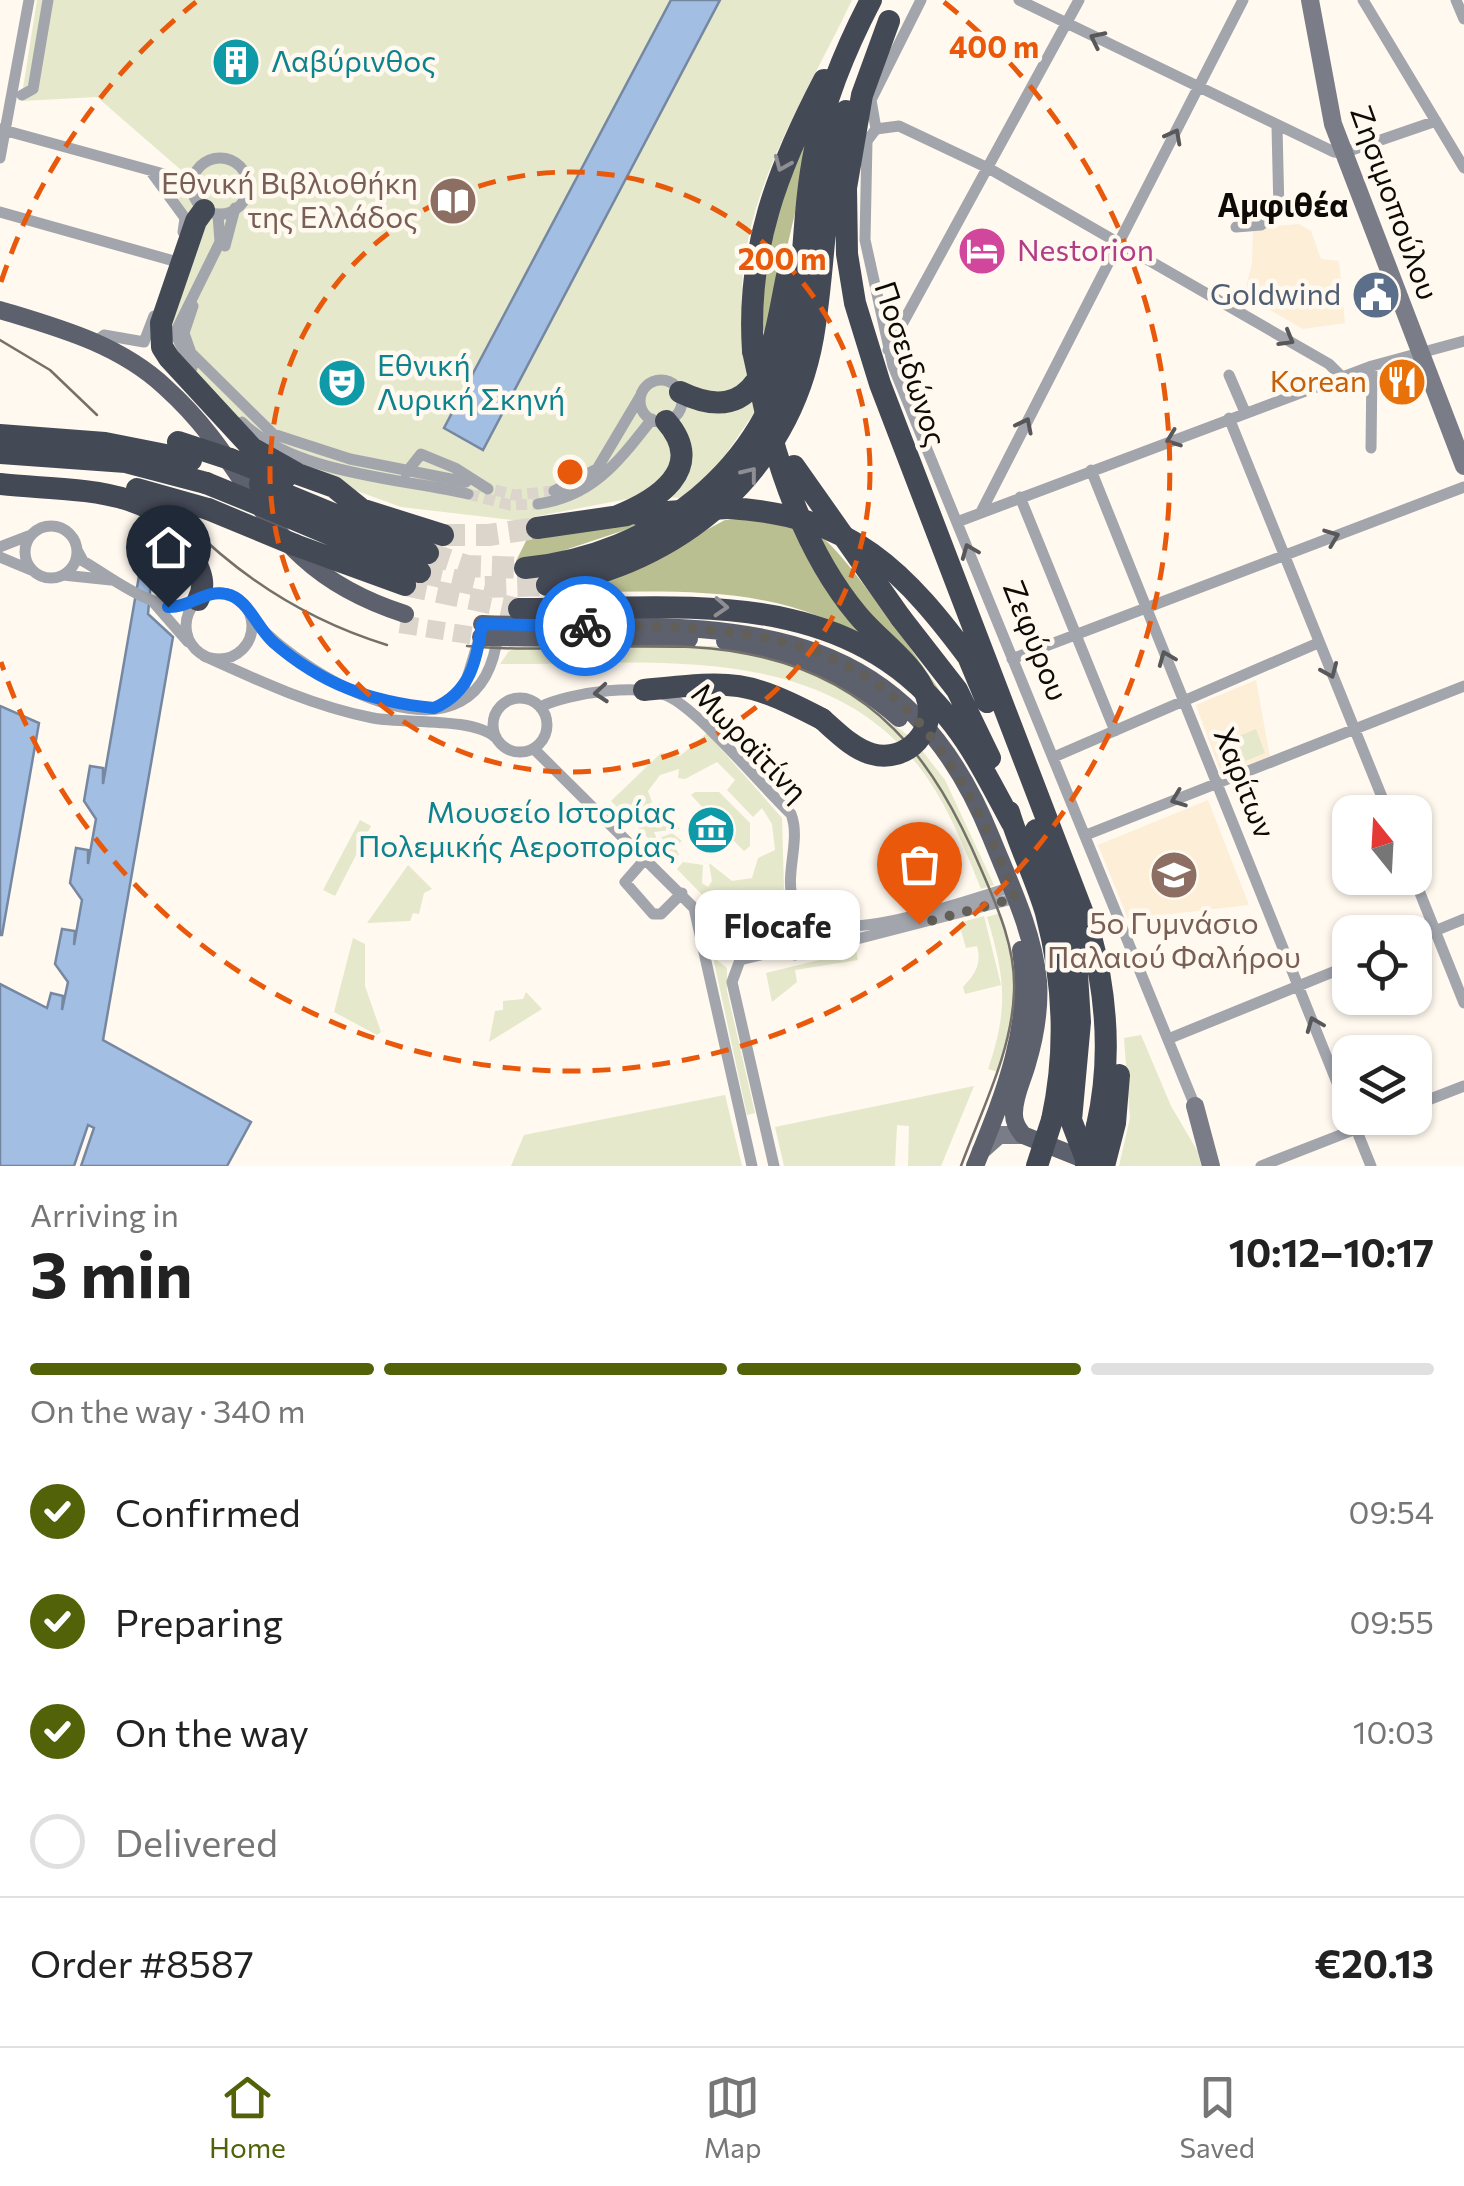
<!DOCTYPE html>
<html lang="en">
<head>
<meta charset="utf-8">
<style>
	:root { --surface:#fff; --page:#f2f2f2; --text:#222; --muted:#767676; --line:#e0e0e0; --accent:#516208 }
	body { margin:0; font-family:Commissioner,sans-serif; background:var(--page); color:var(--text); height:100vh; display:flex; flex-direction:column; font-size:38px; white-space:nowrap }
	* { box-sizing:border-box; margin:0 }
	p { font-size:32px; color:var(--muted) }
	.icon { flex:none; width:55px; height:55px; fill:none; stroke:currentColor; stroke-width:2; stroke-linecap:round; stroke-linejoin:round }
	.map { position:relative; height:1166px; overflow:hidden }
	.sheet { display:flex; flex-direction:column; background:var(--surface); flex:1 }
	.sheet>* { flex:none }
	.needle { width:65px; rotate:342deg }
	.fabs { position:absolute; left:1332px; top:795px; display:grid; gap:20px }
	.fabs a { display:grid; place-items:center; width:100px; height:100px; border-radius:20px; background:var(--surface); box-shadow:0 2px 8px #0004; font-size:50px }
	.pin { position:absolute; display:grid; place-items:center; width:85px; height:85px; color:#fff; margin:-102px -42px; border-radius:50% 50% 50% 0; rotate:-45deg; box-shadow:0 0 10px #0007 }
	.pin .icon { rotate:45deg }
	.courier { position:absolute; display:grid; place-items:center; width:100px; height:100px; margin:-50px; border:8px solid #1a73e8; border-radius:50%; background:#fff; color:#222; box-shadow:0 2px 12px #0007 }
	.bubble { position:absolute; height:70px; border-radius:20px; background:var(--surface); box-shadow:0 2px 8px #0004; font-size:32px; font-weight:700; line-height:70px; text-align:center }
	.overview em { font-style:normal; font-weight:700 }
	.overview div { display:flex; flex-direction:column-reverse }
	.overview { display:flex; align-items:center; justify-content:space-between; height:170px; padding:0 30px }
	h1 { font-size:65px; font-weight:700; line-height:75px }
	.bar { display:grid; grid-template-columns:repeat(4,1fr); gap:15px 10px; align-content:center; height:120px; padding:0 30px }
	.bar i { height:12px; border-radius:8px; background:var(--line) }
	.bar .current { background:var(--accent) }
	.bar p { grid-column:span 4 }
	.line { display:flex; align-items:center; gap:25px; padding:0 30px; border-top:2px solid var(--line) }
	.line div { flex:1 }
	ol { padding:0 30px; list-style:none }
	li { display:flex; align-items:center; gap:30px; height:110px }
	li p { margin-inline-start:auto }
	li .icon { padding:10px; border-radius:50%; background:var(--accent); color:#fff; stroke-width:4 }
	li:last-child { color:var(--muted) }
	li i { width:55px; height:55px; border:5px solid var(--line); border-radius:50% }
	.tabs { display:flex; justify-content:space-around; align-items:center; height:140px; border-top:2px solid var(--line); background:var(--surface); font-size:28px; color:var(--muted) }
	.tabs a { display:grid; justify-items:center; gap:5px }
	.tabs .current { color:var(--accent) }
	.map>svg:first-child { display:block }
	.built { fill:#fdeed8 }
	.green { fill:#e5e8ca }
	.forest { fill:#babf92 }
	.water { fill:#a3bee3; stroke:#7688a1; stroke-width:2.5 }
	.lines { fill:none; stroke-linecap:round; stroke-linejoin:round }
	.street-tunnel { stroke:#dbd5cc; stroke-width:11; stroke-dasharray:11 5.5; stroke-linecap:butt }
	.primary-tunnel { stroke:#dbd5cc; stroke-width:18; stroke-dasharray:18 9; stroke-linecap:butt }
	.highway-tunnel { stroke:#dbd5cc; stroke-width:22; stroke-dasharray:22 11; stroke-linecap:butt }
	.street { stroke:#a3a5ad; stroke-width:11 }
	.secondary { stroke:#7a7d87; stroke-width:18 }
	.primary { stroke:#5d616d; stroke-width:18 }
	.highway { stroke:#444956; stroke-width:22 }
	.tram { stroke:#75716a; stroke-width:2.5 }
	.highway-bridge { stroke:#444956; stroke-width:22 }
	.oneway { stroke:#58585a }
	.oneway2 { stroke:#8f8f93 }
	.done { stroke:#625e58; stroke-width:10; stroke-dasharray:0 18 }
	.route { stroke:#1a73e8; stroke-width:12 }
	.ring { fill:none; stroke:#e8590c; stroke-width:5; stroke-dasharray:18 12 }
	.labels { text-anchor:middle; stroke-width:9; stroke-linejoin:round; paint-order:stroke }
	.culture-label { font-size:30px; fill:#0d838f; stroke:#fff9ef; text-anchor:start }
	.education-label { font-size:30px; fill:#785e54; stroke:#fff9ef; text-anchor:end }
	.street-label { font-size:30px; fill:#0e0b06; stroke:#fff9ef }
	.hotel-label { font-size:30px; fill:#b23c85; stroke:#fff9ef; text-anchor:start }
	.service-label { font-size:30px; fill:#4e5e75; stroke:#fff9ef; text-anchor:end }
	.food-label { font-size:30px; fill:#c56008; stroke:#fff9ef; text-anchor:end }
	.neighbourhood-label { font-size:32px; font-weight:bold; fill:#0e0b06; stroke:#fff9ef }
	.centre { fill:#e8590c; stroke:#fff9ef; stroke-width:5 }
	.ring-label { font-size:30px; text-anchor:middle; font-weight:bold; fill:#e8590c; stroke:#fff9ef; stroke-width:9; stroke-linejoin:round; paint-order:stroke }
</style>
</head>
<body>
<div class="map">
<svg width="1464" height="1166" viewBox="0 0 1464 1166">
	<rect width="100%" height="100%" fill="#fff9ef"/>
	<path class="built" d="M1299,224L1311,231L1321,259L1339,261L1345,323L1303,329L1244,295L1252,263L1253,228Z
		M1256,680L1270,757L1222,776L1196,705Z
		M1208,800L1249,905L1128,919L1098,845Z"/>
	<path class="green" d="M37,0H852C810,89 746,186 742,287C740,329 749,369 756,410L719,464L684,498L643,496L533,517L530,522L401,507L291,467L163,363L191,219L165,188L181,170L97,97L21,101Z
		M527,645L719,646L820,671L913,739L945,780L994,885L981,889C966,852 951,813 928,779C831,637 649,665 500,664L509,651Z
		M1256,729L1265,753L1226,769L1217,745Z
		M707,733L782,818L784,889L732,941L711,904L677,869L683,862L703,865L702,883L708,887L712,881L709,863L732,881L752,878L758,858L775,850L772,824L762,808L753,817L727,790L735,780L717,762L685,779L678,778L679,769L660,775L648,791L652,802L636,817L631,814L627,817L611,801L661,753L680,756Z
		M695,792H719L750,823V846L744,851L729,836L733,821L720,807L705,810L691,795Z
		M659,807L680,829L654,832L657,839L672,833L682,841L675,846L679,855L670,862L637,826Z
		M360,820L371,826L335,896L323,890Z
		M408,865L432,889L424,893L419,914L413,913L410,921L367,923Z
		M1001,913C1020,970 1017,1015 998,1072L988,1069C1009,1008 1005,977 987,917Z
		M984,916L1001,985L965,994L963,987C975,974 982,964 977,946L966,948L959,923Z
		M353,938L365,944V986L381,1032L377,1035L334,1012Z
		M856,951L858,960L795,970L797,982L772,1002L766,973Z
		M713,957L727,968V991L755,1113L747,1115Z
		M526,992L542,1009L489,1042L495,1011L503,1010V1001L523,999Z
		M1141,1035L1171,1106L1198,1152L1201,1166H1119L1130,1118L1124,1038Z
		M974,1086L941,1166H908L909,1126L897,1125L895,1166H784L775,1127Z
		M725,1095L742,1166H511L524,1135Z"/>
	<path class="forest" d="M820,105L766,338C741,273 795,166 820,105Z
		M725,520C757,519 793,522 822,538C843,549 945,695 960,723C932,698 905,667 874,646C780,580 670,593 562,592L641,565Z
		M646,523L535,560L516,561L528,537Z"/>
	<path class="water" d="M671,0H720L483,450L444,428Z
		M155,538L148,614L173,637L103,1040L251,1122L227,1166H81L94,1128L88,1125L74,1166H0V984L47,1008L51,993L63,996L62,1010L68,982L55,964L62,929L75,931L74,945L82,900L70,883L76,848L88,850V864L96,819L84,801L90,766L103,768V784L139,576V542Z
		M0,706L39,723L2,935H0Z"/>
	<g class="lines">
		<path class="street-tunnel" d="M479,486L515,495L554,491
			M468,494L510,505L538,504"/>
		<path class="primary-tunnel" d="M400,624L481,637"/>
		<path class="highway-tunnel" d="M443,535H489L537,528
			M428,553L467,566L525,568
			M420,572L485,587L547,585
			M405,585L519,609"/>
		<path class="street" d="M1019,0L1334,152L1343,153L1436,121
			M1363,0L1464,168
			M1456,0L1464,19
			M22,95L33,89L48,0
			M0,129L193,182
			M876,129L867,141L865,240L893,366L1195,1106
			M876,129L899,126L990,169L1329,364L1342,377
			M876,129L871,100L921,0
			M0,158L29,0
			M192 186a28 28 0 1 1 56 0a28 28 0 1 1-56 0Z
			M152,173L185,218L183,232
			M0,212L181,263
			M1236,227L1261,225L1279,212L1277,127
			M225,246L235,208
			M193,306L184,333L191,353L273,434L350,459L466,482
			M95,342L104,335L144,342L154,316
			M888,350L1079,0
			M192,368L175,333L220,242L218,215
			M1229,375L1245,412
			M640 401a21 21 0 1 1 42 0a21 21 0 1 1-42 0Z
			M1229,418L1388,812
			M242,422C293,474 400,478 468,494
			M1371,448L1372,366
			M1091,470L1350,1115
			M406,473L421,454L455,468L488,489
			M554,491L597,469L641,395
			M1020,497L1115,731
			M538,504C594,496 619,461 652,419
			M981,512L1243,0
			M957,522L1372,366L1464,341
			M25 552a26 26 0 1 1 52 0a26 26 0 1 1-52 0Z
			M0,547L28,536
			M77,550L83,561C116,580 155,614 194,604
			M0,557L31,570
			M63,575L111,580
			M186 626a33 33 0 1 1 66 0a33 33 0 1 1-66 0Z
			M154,603L188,642
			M252,619C310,683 481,779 498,633
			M204,656C259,681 313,706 373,718C405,724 472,717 495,737
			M1012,659L1464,487
			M493 725a27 27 0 1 1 54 0a27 27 0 1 1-54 0Z
			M438,707L464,688L481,632
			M540,707C569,693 647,680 675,700C710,723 759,783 791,814C802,842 782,877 795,905C818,957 970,899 1012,887
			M534,749L694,908L752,1166
			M1054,757L1318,643
			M1086,835L1464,686
			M646,858L625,882L653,914H661L682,893
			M1414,878L1464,1003
			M1415,939L1464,919
			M703,942L718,951L732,949L791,893
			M794,953L787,935L801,915
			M740,960L781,950L795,955L1016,898
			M740,960L732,982L774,1166
			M1168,1039L1350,965
			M1415,1105L1464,1086
			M1354,1124L1371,1166
			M1261,1166L1384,1118"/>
		<path class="secondary" d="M1310,0L1333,124L1464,466
			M1195,1106L1211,1166
			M981,1151L999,1135H1023"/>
		<path class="primary" d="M0,310C59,328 119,344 165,387C264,476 256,566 405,614
			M482,624C699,632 892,592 991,837C1010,884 1033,931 1038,981C1040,1009 1035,1037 1027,1064C1023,1079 1013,1098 1014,1115C1014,1123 1018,1129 1023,1135L1091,1162
			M481,637L689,639
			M725,641C790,648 850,675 899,718
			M975,1166C1003,1097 1033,1026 1021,950"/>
		<path class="highway" d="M889,21L862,95L846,188L847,254L855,303L880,384L1089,929C1107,994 1112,1060 1097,1126
			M204,210L196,221L161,323L162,347L169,358L252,448L298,474L334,487L365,512
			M753,351C746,250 778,168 824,80
			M680,392C768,435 774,335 787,276
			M0,435L105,443L191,460
			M0,453L126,462L206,483
			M230,459L284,480
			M0,484C68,492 162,482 193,556C200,571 207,584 198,600
			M260,484L428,553
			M137,489L208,509
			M351,506L443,535
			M727,508C852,514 905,571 975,666
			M270,509L420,572
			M615,517C656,501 708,469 666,421
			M537,528L627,515
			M295,545L405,585
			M525,568C655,555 767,470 793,338C805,276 802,211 815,149C825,98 847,46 871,0
			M547,585C679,564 789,473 813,337C826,262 823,185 846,111
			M519,609C676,610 845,580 954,725C977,755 994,790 1012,823
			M901,618L957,690L990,758
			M967,654L987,702
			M644,690C732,681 743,678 822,719
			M1009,812C1019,846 1036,879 1046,913C1064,981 1067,1051 1052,1120
			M1036,830L1061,895L1076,958L1080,1022L1071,1120L1086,1159
			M1104,1166L1115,1123L1119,1075"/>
		<path class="tram" d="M0,340L50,370L97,415
			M185,521C242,579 309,621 387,645
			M467,646C558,655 658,636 748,654C874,679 933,757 981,869C998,908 1016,949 1014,992C1012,1052 981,1111 961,1166"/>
		<path class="highway-bridge" d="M753,351L765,406
			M761,391C776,467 807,554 857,614C877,639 915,664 926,695C939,729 907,764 872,754C853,749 837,732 822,719
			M178,442L230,459
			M794,466L901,618
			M206,483L270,509
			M208,509L295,545
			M636,514L727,508
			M1037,1166L1052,1120
			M1086,1166L1097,1126"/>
	</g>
	<defs><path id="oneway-chevron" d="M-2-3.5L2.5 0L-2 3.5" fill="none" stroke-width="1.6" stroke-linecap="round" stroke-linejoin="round" transform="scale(2.5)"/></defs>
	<g class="oneway">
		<use href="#oneway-chevron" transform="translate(1097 39) rotate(-154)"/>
		<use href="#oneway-chevron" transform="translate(1174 136) rotate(-62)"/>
		<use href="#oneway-chevron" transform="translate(1287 339) rotate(30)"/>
		<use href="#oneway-chevron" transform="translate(1025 425) rotate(-63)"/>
		<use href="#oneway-chevron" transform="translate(1173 439) rotate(159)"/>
		<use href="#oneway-chevron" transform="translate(1332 537) rotate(-21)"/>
		<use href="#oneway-chevron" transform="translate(969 551) rotate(-112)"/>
		<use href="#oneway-chevron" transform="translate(1166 658) rotate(-112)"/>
		<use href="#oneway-chevron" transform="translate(1330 671) rotate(67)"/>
		<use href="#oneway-chevron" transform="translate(601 693) rotate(175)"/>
		<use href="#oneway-chevron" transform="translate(1178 799) rotate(159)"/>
		<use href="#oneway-chevron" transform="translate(1314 1024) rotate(-112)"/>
	</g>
	<g class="oneway2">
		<use href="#oneway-chevron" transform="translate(782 164) rotate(113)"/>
		<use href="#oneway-chevron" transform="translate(750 474) rotate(-52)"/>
		<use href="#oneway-chevron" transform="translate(721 607) rotate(3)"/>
	</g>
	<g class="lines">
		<path class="done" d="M585,626C834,624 922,660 1016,898L919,924"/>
		<path class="route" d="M168,607C189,608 206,589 226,594C248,598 257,628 273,642C321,684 371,702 434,708C470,693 477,660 482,624L585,626"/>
	</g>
	<g class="ring">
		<circle cx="570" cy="472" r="300"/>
		<path d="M1 282A600 600 0 0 1 196 2M944 2A600 600 0 1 1 1 662"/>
	</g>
	<defs>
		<g id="building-disc" transform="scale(2.5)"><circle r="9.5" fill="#0f9aa8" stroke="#fff9ef"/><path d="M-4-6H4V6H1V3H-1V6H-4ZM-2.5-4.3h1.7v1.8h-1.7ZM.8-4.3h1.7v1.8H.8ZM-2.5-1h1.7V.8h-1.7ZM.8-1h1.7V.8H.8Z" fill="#fff"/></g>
		<g id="library-disc" transform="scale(2.5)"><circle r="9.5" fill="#8d6e63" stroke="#fff9ef"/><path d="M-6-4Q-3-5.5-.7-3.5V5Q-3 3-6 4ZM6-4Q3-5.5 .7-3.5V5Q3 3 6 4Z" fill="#fff"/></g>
		<g id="hotel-disc" transform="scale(2.5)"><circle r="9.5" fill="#d1479c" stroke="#fff9ef"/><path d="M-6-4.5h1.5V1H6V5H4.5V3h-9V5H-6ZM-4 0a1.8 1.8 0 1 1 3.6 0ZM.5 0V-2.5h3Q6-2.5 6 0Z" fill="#fff"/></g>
		<g id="civic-disc" transform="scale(2.5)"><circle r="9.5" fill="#5c6f8a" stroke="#fff9ef"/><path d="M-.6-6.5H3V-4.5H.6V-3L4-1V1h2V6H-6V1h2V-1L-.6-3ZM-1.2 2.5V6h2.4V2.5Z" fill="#fff"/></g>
		<g id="restaurant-disc" transform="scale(2.5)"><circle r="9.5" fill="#e8710a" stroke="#fff9ef"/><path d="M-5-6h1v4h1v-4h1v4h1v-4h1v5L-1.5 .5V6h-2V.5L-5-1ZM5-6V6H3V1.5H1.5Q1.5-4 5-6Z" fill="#fff"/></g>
		<g id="theatre-disc" transform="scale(2.5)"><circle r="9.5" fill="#0f9aa8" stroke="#fff9ef"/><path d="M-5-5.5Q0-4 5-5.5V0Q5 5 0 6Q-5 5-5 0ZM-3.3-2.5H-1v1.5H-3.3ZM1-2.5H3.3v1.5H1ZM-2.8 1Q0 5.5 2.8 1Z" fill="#fff"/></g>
		<g id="museum-disc" transform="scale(2.5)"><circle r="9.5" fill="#0f9aa8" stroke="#fff9ef"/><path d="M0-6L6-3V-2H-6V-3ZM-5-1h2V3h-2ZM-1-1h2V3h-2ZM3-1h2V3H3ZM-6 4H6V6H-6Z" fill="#fff"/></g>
		<g id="school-disc" transform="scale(2.5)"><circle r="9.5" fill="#8d6e63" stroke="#fff9ef"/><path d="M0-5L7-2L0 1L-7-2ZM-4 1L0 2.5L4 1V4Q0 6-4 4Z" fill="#fff"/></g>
	</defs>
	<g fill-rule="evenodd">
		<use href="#building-disc" x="236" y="62"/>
		<use href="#library-disc" x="453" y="201"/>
		<use href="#hotel-disc" x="982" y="251"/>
		<use href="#civic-disc" x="1376" y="295"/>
		<use href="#restaurant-disc" x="1402" y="382"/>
		<use href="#theatre-disc" x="342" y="383"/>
		<use href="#museum-disc" x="711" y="830"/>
		<use href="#school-disc" x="1174" y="875"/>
	</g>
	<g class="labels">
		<g class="culture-label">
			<text x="271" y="72">Λαβύρινθος</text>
			<text x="377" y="376">Εθνική<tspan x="377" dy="34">Λυρική Σκηνή</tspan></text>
			<text x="676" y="823" text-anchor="end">Μουσείο Ιστορίας<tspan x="676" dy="34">Πολεμικής Αεροπορίας</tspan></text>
		</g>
		<g class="education-label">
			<text x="418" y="194">Εθνική Βιβλιοθήκη<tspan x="418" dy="34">της Ελλάδος</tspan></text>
			<text x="1174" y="934" text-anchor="middle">5ο Γυμνάσιο<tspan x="1174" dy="34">Παλαιού Φαλήρου</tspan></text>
		</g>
		<g class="street-label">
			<text transform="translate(1394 203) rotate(70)" y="10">Ζησιμοπούλου</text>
			<text transform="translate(910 364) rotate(72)" y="10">Ποσειδώνος</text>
			<text transform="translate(1035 641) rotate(68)" y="10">Ζεφύρου</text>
			<text transform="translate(749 743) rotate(46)" y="10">Μωραϊτίνη</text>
			<text transform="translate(1244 783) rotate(68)" y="10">Χαρίτων</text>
		</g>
		<g class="hotel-label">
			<text x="1017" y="261">Nestorion</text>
		</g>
		<g class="service-label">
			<text x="1341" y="305">Goldwind</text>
		</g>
		<g class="food-label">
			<text x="1367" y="392">Korean</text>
		</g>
		<g class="neighbourhood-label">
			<text x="1283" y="217">Αμφιθέα</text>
		</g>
	</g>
	<circle cx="570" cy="472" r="15" class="centre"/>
	<g class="ring-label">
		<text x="994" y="58">400 m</text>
		<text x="782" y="270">200 m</text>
	</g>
</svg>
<div class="fabs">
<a><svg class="needle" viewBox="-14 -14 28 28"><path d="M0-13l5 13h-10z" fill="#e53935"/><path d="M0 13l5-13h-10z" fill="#767676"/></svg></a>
<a><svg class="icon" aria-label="locate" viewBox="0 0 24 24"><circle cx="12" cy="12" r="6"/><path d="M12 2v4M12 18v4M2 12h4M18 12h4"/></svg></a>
<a><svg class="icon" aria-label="layers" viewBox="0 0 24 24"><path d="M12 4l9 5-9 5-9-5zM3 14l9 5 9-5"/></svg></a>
</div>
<div class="pin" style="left:919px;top:924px;background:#ea580c"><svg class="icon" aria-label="bag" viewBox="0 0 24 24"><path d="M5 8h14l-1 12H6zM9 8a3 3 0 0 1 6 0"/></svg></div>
<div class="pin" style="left:168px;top:607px;background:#1f2937"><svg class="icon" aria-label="home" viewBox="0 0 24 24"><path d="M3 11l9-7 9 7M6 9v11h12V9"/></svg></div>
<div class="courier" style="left:585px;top:626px"><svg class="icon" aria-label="bike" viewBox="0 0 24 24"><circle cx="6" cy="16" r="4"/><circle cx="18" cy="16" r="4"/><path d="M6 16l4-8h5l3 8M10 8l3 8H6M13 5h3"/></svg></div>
<div class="bubble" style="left:695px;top:890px;width:165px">Flocafe</div>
</div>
<section class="sheet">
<div class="overview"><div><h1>3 min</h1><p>Arriving in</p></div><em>10:12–10:17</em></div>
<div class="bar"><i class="current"></i><i class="current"></i><i class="current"></i><i></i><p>On the way · 340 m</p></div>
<ol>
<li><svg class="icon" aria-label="check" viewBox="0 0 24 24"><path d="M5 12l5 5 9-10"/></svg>Confirmed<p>09:54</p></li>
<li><svg class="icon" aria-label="check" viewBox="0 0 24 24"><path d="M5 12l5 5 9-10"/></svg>Preparing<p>09:55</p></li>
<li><svg class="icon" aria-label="check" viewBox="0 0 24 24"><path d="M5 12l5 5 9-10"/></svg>On the way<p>10:03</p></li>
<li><i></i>Delivered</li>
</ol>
<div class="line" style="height:130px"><div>Order #8587</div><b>€20.13</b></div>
</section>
<nav class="tabs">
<a class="current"><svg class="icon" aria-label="home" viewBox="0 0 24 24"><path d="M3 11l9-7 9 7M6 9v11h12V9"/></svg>Home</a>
<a><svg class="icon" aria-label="map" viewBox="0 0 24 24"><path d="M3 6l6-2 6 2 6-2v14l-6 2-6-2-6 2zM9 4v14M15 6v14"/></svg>Map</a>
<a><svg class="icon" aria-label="saved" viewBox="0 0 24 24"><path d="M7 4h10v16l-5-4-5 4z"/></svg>Saved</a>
</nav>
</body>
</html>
